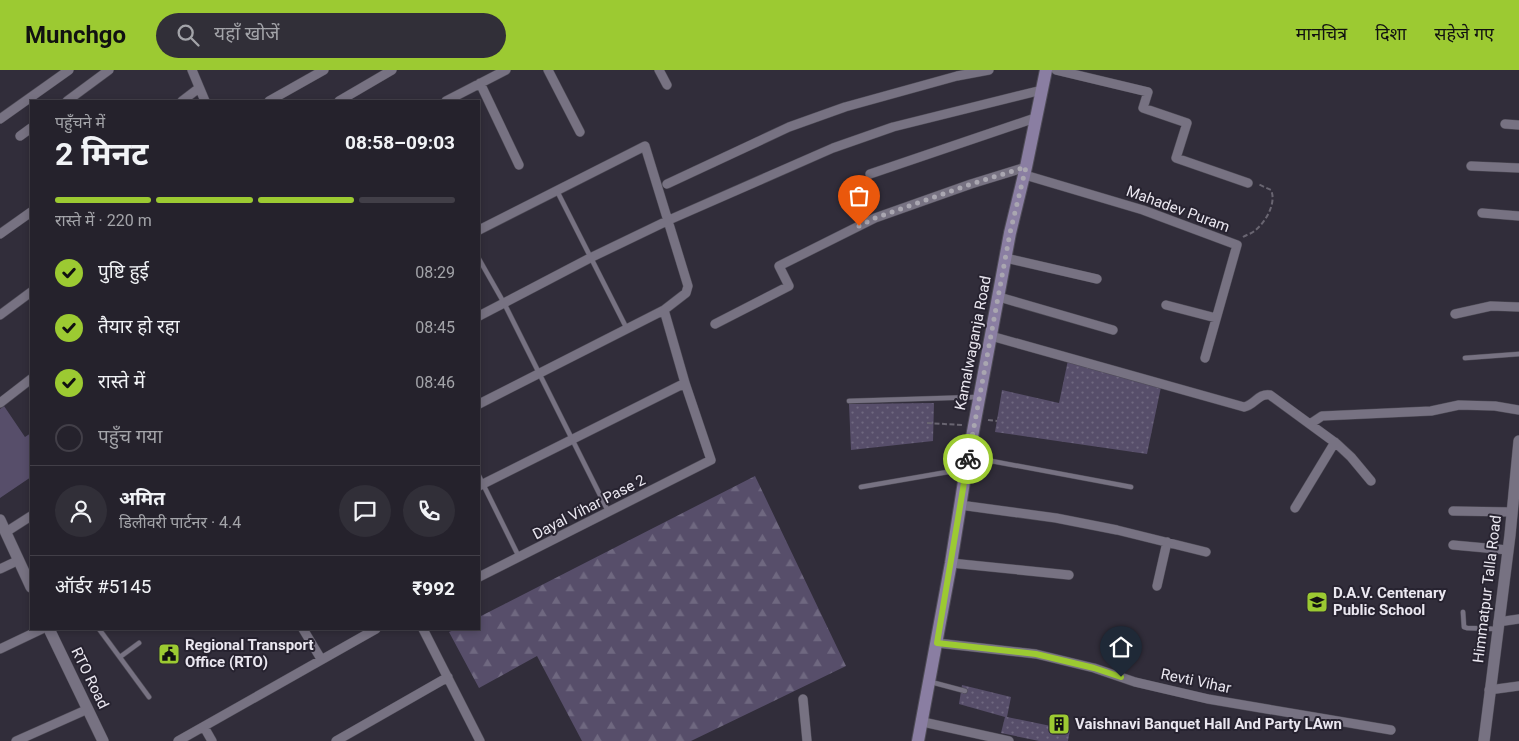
<!DOCTYPE html>
<html lang="hi">
<head>
<meta charset="utf-8">
<style>
	:root { --surface:#25222c; --page:#312f38; --text:#f1f3f6; --muted:#a3a4a9; --line:#423f48; --accent:#9cca32 }
	body { margin:0; font-family:Roboto,"Noto Sans Devanagari",sans-serif; background:var(--page); color:var(--text); height:100vh; display:flex; flex-direction:column; font-size:19px; white-space:nowrap }
	* { box-sizing:border-box; margin:0 }
	p { font-size:16px; color:var(--muted) }
	.icon { flex:none; width:28px; height:28px; fill:none; stroke:currentColor; stroke-width:2; stroke-linecap:round; stroke-linejoin:round }
	.map { position:relative; flex:1; overflow:hidden }
	.details { position:absolute; left:30px; top:30px; width:450px; height:530px; display:flex; flex-direction:column; background:var(--surface); border-radius:0px; box-shadow:0 2px 8px #0003,0 0 0 1px var(--line) }
	.details>* { flex:none }
	.pin { position:absolute; display:grid; place-items:center; width:42px; height:42px; color:#fff; margin:-51px -21px; border-radius:50% 50% 50% 0; rotate:-45deg; box-shadow:0 0 5px #0007 }
	.pin .icon { rotate:45deg }
	.courier { position:absolute; display:grid; place-items:center; width:50px; height:50px; margin:-25px; border:4px solid #9cca32; border-radius:50%; background:#fff; color:#222; box-shadow:0 1px 6px #0007 }
	.headline em { font-style:normal; font-weight:700 }
	.headline div { display:flex; flex-direction:column-reverse }
	.headline { display:flex; align-items:center; justify-content:space-between; height:85px; padding:0 25px }
	h1 { font-size:32px; font-weight:700; line-height:38px }
	.bar { display:grid; grid-template-columns:repeat(4,1fr); gap:8px 5px; align-content:center; height:60px; padding:0 25px }
	.bar i { height:6px; border-radius:4px; background:var(--line) }
	.bar .active { background:var(--accent) }
	.bar p { grid-column:span 4 }
	.line { display:flex; align-items:center; gap:12px; padding:0 25px; border-top:1px solid var(--line) }
	.line div { flex:1 }
	.round { display:grid; place-items:center; flex:none; width:52px; height:52px; border-radius:26px; background:var(--page) }
	ol { padding:0 25px; list-style:none }
	li { display:flex; align-items:center; gap:15px; height:55px }
	li p { margin-inline-start:auto }
	li .icon { padding:5px; border-radius:50%; background:var(--accent); color:#111; stroke-width:4 }
	li:last-child { color:var(--muted) }
	li i { width:28px; height:28px; border:2px solid var(--line); border-radius:50% }
	header { display:flex; align-items:center; gap:30px; box-sizing:border-box; height:70px; padding:0 25px; background:var(--accent); color:#111 }
	header strong { font-size:24px }
	nav { display:flex; gap:28px; margin-inline-start:auto; font-size:18px }
	.search { width:350px; height:45px; background:var(--page); display:flex; align-items:center; gap:12px; box-sizing:border-box; padding:0 18px; border-radius:28px; color:var(--muted); font-size:19px }
	.map>svg:first-child { display:block }
	.grass { fill:url(#grass-dots) }
	.forest { fill:url(#forest-firs) }
	.pitch { fill:#574e6a }
	.lines { fill:none; stroke-linecap:round; stroke-linejoin:round }
	.service-casing { stroke:#4f4c57; stroke-width:5.5 }
	.minor-casing { stroke:#4f4c57; stroke-width:10 }
	.tertiary-casing { stroke:#4f4c57; stroke-width:12 }
	.secondary-casing { stroke:#4f4c57; stroke-width:14 }
	.path { stroke:#696571; stroke-width:2; stroke-dasharray:5 2.5; stroke-linecap:butt }
	.service { stroke:#777282; stroke-width:4.5 }
	.minor { stroke:#777282; stroke-width:9 }
	.tertiary { stroke:#777282; stroke-width:11 }
	.secondary { stroke:#8a7ea2; stroke-width:12 }
	.done { stroke:#a9a6b0; stroke-width:5; stroke-dasharray:0 9 }
	.route { stroke:#9cca32; stroke-width:6 }
	.labels { text-anchor:middle; stroke-width:4; stroke-linejoin:round; paint-order:stroke }
	.street-label { font-size:15px; fill:#eae7f0; stroke:#272330 }
	.poi-label { font-size:15px; font-weight:bold; fill:#eae7f0; stroke:#272330; text-anchor:start }
</style>
</head>
<body>
<header>
<strong>Munchgo</strong>
<div class="search"><svg class="icon" aria-label="search" viewBox="0 0 24 24"><circle cx="10" cy="10" r="6"/><path d="M15 15l6 6"/></svg>यहाँ खोजें</div>
<nav><a>मानचित्र</a><a>दिशा</a><a>सहेजे गए</a></nav>
</header>
<div class="map">
<svg width="1519" height="671" viewBox="0 0 1519 671">
	<defs>
		<pattern id="grass-dots" width="8" height="8" patternUnits="userSpaceOnUse" patternTransform="scale(1.25)"><rect width="8" height="8" fill="#574e6a"/><path d="M2 2h.1M6 6h.1" fill="none" stroke="#6f6880" stroke-width="1.8" stroke-linecap="round"/></pattern>
		<pattern id="forest-firs" width="22" height="20" patternUnits="userSpaceOnUse" patternTransform="scale(1.25)"><rect width="22" height="20" fill="#574e6a"/><path d="M5 1l3.5 6h-7zM16 11l3.5 6h-7z" fill="#6f6880"/></pattern>
	</defs>
	<rect width="100%" height="100%" fill="#312d3a"/>
	<path class="grass" d="M1068,290L1161,317L1147,384L995,362L1002,320L1059,333Z
		M934,333L933,371L851,380L849,334Z
		M962,615L1011,627L1007,647L1070,660L1068,671H1039L1001,663L1005,647L959,634Z"/>
	<path class="forest" d="M755,406L846,596L691,671H582L537,586L479,618L449,562L456,559H479V547Z"/>
	<path class="pitch" d="M4,336L25,367L31,363V407L0,428V339Z"/>
	<g class="lines">
		<g class="service-casing">
			<path id="service" d="M557,121L627,259
				M479,189L504,233L608,441
				M1465,288L1519,284
				M849,331L978,327
				M970,387L1131,417
				M479,406L519,487
				M861,417L965,399
				M1463,542L1464,557L1467,558L1497,559
				M99,559L149,627
				M120,587L139,573
				M931,612L965,621"/>
		</g>
		<g class="minor-casing">
			<path id="minor" d="M192,0L205,31
				M548,0L580,62
				M659,0L667,15
				M1056,0L1148,22L1143,38L1187,53L1176,88L1248,113
				M480,13L519,95
				M67,31L109,0
				M182,31L199,18
				M269,31L324,0
				M339,31L392,0
				M446,31L506,0
				M0,49L69,0
				M1505,54L1519,55
				M20,66L31,58
				M1471,96L1519,98
				M870,104L1035,48
				M1025,105L1143,140L1237,175L1205,288
				M667,114L789,57L845,37L957,6L989,0
				M1482,143L1519,146
				M479,160L645,76L688,216L686,223L664,240L685,313L711,390L479,507
				M0,164L31,142
				M1006,188L1097,209
				M999,227L1113,260
				M1166,235L1216,248
				M1455,244L1491,236L1519,237
				M0,245L31,222
				M479,246L590,188L669,150L833,78L893,57L1042,20
				M715,254L789,216L779,196L875,148L971,114L1026,97
				M991,266L1244,337C1255,335 1258,323 1270,325L1337,374L1351,387L1371,411
				M0,333L31,309
				M479,334L664,240
				M1310,354L1322,346L1431,341L1459,335L1495,336L1519,340
				M479,416L685,313
				M960,435L1056,448L1117,460L1206,482
				M1295,438L1335,372
				M1453,441L1512,442
				M6,462L31,446
				M1453,475L1508,480
				M951,493L1069,505
				M0,499L19,490
				M1157,516L1167,472
				M1498,552L1519,549
				M303,559L321,589
				M423,559L480,671
				M937,573L1036,584L1094,598L1135,612L1208,629L1391,660
				M0,579L42,559
				M1489,620L1519,616
				M803,629L807,671
				M923,652L1009,671
				M204,657L212,671
				M16,671L88,639
				M178,671L376,559
				M336,671L448,607"/>
		</g>
		<g class="tertiary-casing">
			<path id="tertiary" d="M0,450L31,517
				M49,559L103,671
				M1484,671L1510,465L1519,371"/>
		</g>
		<g class="secondary-casing">
			<path id="secondary" d="M918,671L951,493L966,399L1010,163L1026,97L1046,0"/>
		</g>
		<path class="path" d="M1243,167C1246,165 1250,164 1253,162C1265,154 1277,133 1271,120L1258,114
			M988,350L997,351
			M927,353L962,355"/>
		<use href="#service" class="service"/>
		<use href="#minor" class="minor"/>
		<use href="#tertiary" class="tertiary"/>
		<use href="#secondary" class="secondary"/>
	</g>
	<g class="lines">
		<path class="done" d="M859,156L875,148L971,114L1026,97L1010,163L968,389"/>
		<path class="route" d="M968,389L937,573L1036,584L1094,598L1121,607"/>
	</g>
	<defs>
		<g id="school-square" transform="scale(1.125)"><rect x="-9" y="-9" width="18" height="18" rx="4" fill="#9cca32" stroke="#272330"/><path d="M0-5L7-2L0 1L-7-2ZM-4 1L0 2.5L4 1V4Q0 6-4 4Z" fill="#111"/></g>
		<g id="civic-square" transform="scale(1.125)"><rect x="-9" y="-9" width="18" height="18" rx="4" fill="#9cca32" stroke="#272330"/><path d="M-.6-6.5H3V-4.5H.6V-3L4-1V1h2V6H-6V1h2V-1L-.6-3ZM-1.2 2.5V6h2.4V2.5Z" fill="#111"/></g>
		<g id="building-square" transform="scale(1.125)"><rect x="-9" y="-9" width="18" height="18" rx="4" fill="#9cca32" stroke="#272330"/><path d="M-4-6H4V6H1V3H-1V6H-4ZM-2.5-4.3h1.7v1.8h-1.7ZM.8-4.3h1.7v1.8H.8ZM-2.5-1h1.7V.8h-1.7ZM.8-1h1.7V.8H.8Z" fill="#111"/></g>
	</defs>
	<g fill-rule="evenodd">
		<use href="#school-square" x="1317" y="532"/>
		<use href="#civic-square" x="169" y="584"/>
		<use href="#building-square" x="1059" y="654"/>
	</g>
	<g class="labels">
		<g class="street-label">
			<text transform="translate(1178 139) rotate(20)" y="5">Mahadev Puram</text>
			<text transform="translate(973 273) rotate(-79)" y="5">Kamalwaganja Road</text>
			<text transform="translate(589 437) rotate(-27)" y="5">Dayal Vihar Pase 2</text>
			<text transform="translate(1487 519) rotate(-83)" y="5">Himmatpur Talla Road</text>
			<text transform="translate(90 608) rotate(64)" y="5">RTO Road</text>
			<text transform="translate(1196 611) rotate(12)" y="5">Revti Vihar</text>
		</g>
		<g class="poi-label">
			<text x="1333" y="528">D.A.V. Centenary<tspan x="1333" dy="17">Public School</tspan></text>
			<text x="185" y="580">Regional Transport<tspan x="185" dy="17">Office (RTO)</tspan></text>
			<text x="1075" y="659">Vaishnavi Banquet Hall And Party LAwn</text>
		</g>
	</g>
</svg>
<div class="pin" style="left:859px;top:156px;background:#ea580c"><svg class="icon" aria-label="bag" viewBox="0 0 24 24"><path d="M5 8h14l-1 12H6zM9 8a3 3 0 0 1 6 0"/></svg></div>
<div class="pin" style="left:1121px;top:607px;background:#1f2937"><svg class="icon" aria-label="home" viewBox="0 0 24 24"><path d="M3 11l9-7 9 7M6 9v11h12V9"/></svg></div>
<div class="courier" style="left:968px;top:389px"><svg class="icon" aria-label="bike" viewBox="0 0 24 24"><circle cx="6" cy="16" r="4"/><circle cx="18" cy="16" r="4"/><path d="M6 16l4-8h5l3 8M10 8l3 8H6M13 5h3"/></svg></div>
<section class="details">
<div class="headline"><div><h1>2 मिनट</h1><p>पहुँचने में</p></div><em>08:58–09:03</em></div>
<div class="bar"><i class="active"></i><i class="active"></i><i class="active"></i><i></i><p>रास्ते में · 220 m</p></div>
<ol>
<li><svg class="icon" aria-label="check" viewBox="0 0 24 24"><path d="M5 12l5 5 9-10"/></svg>पुष्टि हुई<p>08:29</p></li>
<li><svg class="icon" aria-label="check" viewBox="0 0 24 24"><path d="M5 12l5 5 9-10"/></svg>तैयार हो रहा<p>08:45</p></li>
<li><svg class="icon" aria-label="check" viewBox="0 0 24 24"><path d="M5 12l5 5 9-10"/></svg>रास्ते में<p>08:46</p></li>
<li><i></i>पहुँच गया</li>
</ol>
<div class="line" style="height:90px"><a class="round"><svg class="icon" aria-label="person" viewBox="0 0 24 24"><circle cx="12" cy="8" r="4"/><path d="M4 21q1-7 8-7t8 7"/></svg></a><div><b>अमित</b><p>डिलीवरी पार्टनर · 4.4</p></div><a class="round"><svg class="icon" aria-label="chat" viewBox="0 0 24 24"><path d="M4 5h16v11H9l-5 4z"/></svg></a><a class="round"><svg class="icon" aria-label="phone" viewBox="0 0 24 24"><path d="M5 4h4l2 5-3 2q2 4 5 5l2-3 5 2v4C11 20 4 13 5 4z"/></svg></a></div>
<div class="line" style="height:65px"><div>ऑर्डर #5145</div><b>₹992</b></div>
</section>
</div>
</body>
</html>
